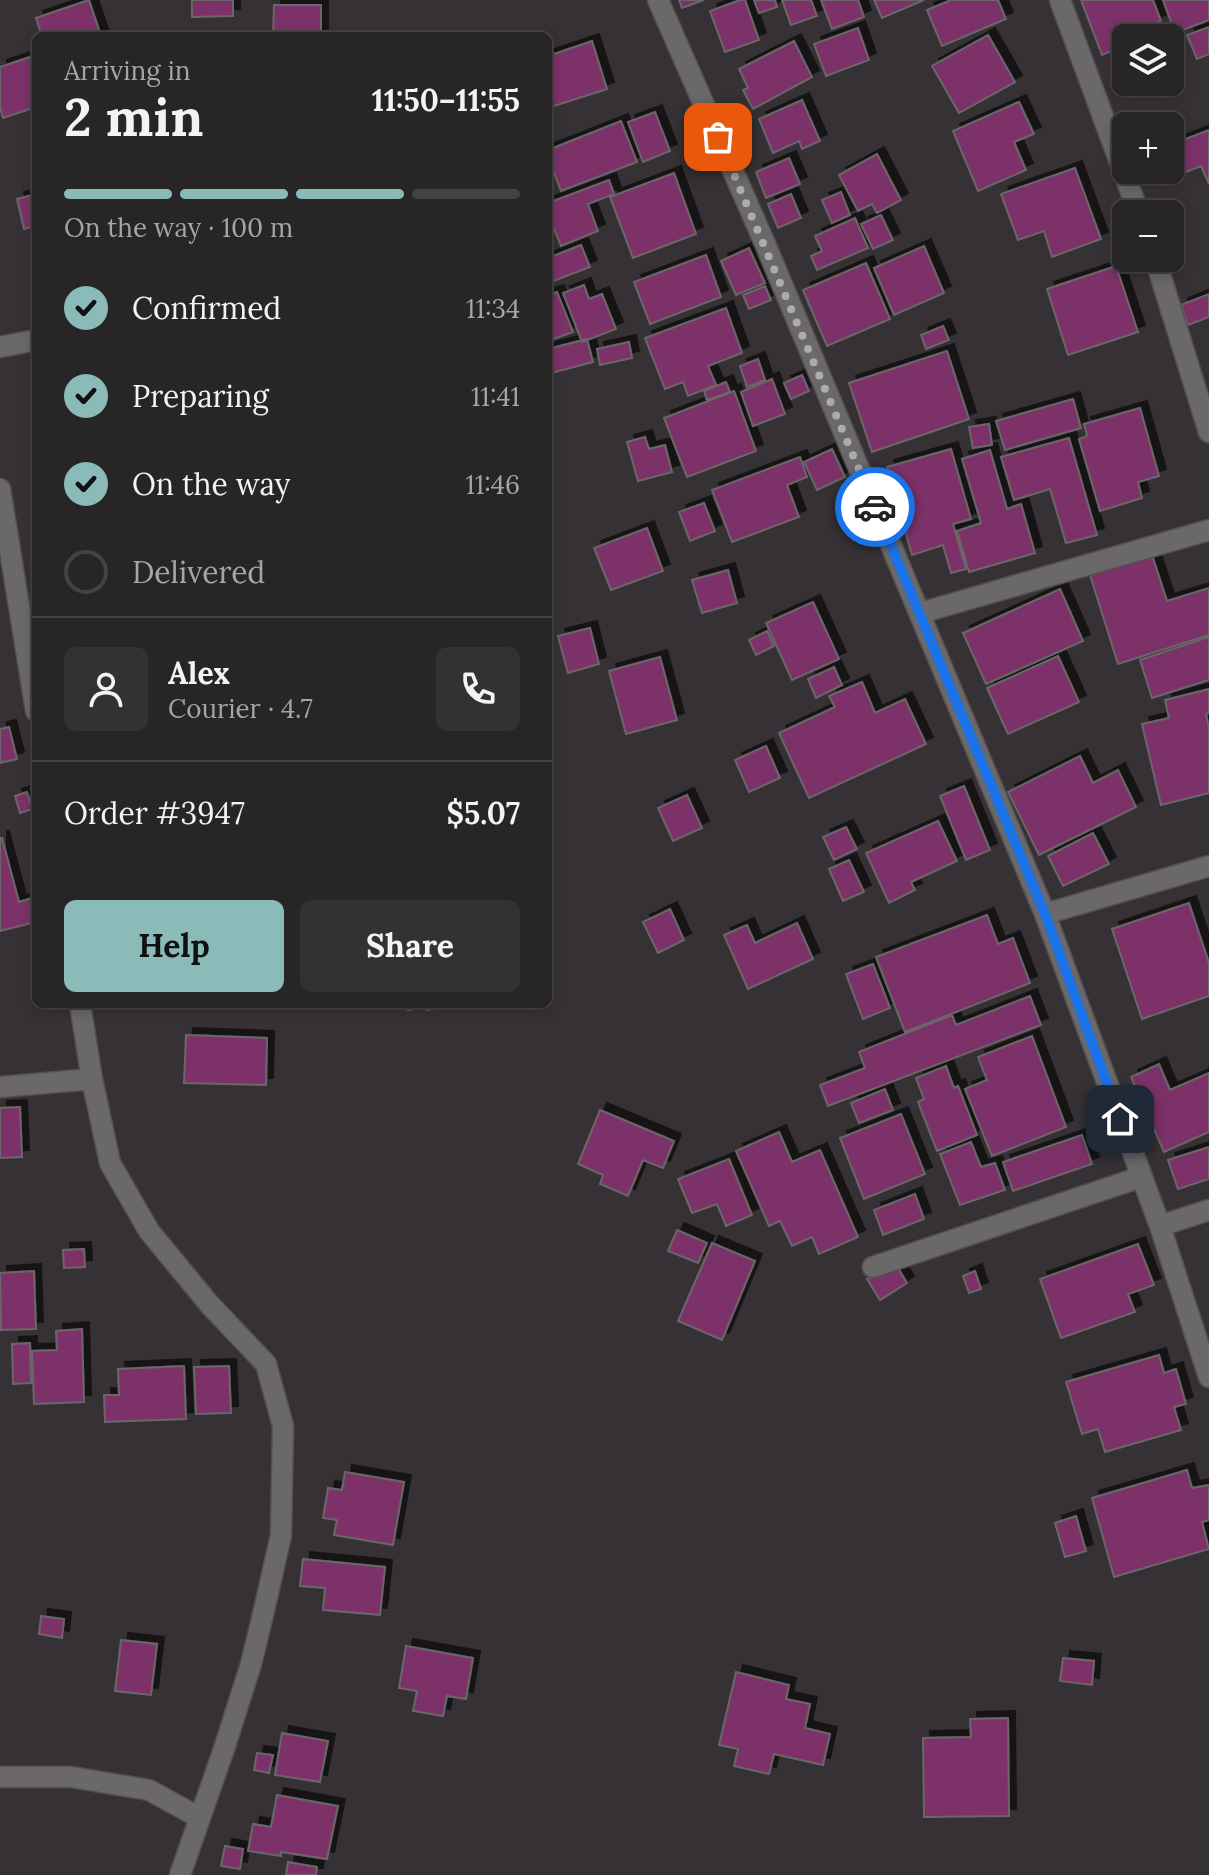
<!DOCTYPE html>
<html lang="en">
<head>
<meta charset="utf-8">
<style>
	:root { --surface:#282527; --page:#343133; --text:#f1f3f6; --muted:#a5a5a7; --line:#444244; --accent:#8bbbb9 }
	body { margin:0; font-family:Lora,serif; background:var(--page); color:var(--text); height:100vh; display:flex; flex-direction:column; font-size:30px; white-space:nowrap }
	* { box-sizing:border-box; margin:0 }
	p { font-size:26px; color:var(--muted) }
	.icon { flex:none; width:44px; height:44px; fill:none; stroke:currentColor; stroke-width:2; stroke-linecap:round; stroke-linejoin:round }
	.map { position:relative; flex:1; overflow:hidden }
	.sheet { position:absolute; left:32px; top:32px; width:520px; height:976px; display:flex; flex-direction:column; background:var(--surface); border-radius:12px; box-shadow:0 4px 12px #0003,0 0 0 2px var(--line) }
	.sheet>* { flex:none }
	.buttons { position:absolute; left:1112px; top:24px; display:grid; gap:16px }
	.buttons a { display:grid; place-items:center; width:72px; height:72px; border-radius:12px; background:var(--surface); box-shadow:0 4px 12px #0003,0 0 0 2px var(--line); font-size:40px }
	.pin { position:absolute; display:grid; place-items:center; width:68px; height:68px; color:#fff; margin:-34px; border-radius:16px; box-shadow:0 4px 12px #0006 }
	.courier { position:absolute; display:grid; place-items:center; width:80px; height:80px; margin:-40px; border:6px solid #1a73e8; border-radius:50%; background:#fff; color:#222; box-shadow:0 2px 10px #0007 }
	.summary em { font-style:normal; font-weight:700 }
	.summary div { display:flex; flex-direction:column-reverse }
	.summary { display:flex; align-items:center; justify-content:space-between; height:136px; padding:0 32px }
	h1 { font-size:52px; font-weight:700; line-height:60px }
	.bar { display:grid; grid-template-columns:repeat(4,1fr); gap:12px 8px; align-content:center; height:96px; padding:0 32px }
	.bar i { height:10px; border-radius:6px; background:var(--line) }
	.bar .selected { background:var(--accent) }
	.bar p { grid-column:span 4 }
	.line { display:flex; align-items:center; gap:20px; padding:0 32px; border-top:2px solid var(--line) }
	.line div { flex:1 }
	.round { display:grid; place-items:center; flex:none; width:84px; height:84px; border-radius:12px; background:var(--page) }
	ol { padding:0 32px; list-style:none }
	li { display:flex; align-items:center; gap:24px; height:88px }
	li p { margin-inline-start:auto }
	li .icon { padding:8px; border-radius:50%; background:var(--accent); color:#111; stroke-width:4 }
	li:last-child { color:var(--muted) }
	li i { width:44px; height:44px; border:4px solid var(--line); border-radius:50% }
	.action { display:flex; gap:16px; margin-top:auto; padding:16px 32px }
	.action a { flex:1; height:92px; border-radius:12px; background:var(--accent); color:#111; font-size:32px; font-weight:700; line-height:92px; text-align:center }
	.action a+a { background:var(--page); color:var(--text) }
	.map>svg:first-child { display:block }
	.building { fill:#7c3367; stroke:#6b6669; stroke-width:2; filter:url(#shadow) }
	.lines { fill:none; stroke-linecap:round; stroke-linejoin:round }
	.street-casing { stroke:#544f52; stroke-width:23 }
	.street { stroke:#6b686a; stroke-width:20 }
	.done { stroke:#aeabad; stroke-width:8; stroke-dasharray:0 14.4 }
	.route { stroke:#1a73e8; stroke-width:10 }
</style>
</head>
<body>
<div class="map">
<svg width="1209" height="1875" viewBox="0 0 1209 1875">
	<defs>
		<filter id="shadow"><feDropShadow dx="7" dy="-7" stdDeviation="0" flood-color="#0009"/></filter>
	</defs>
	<rect width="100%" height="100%" fill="#363134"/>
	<path class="building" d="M89,0L101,36H42L36,18Z
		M192,0H233V16L192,17Z
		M679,0H704L682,8Z
		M740,0H745L759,40L725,52L710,11Z
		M754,0H775L777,7L759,13Z
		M782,0H811L817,16L791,25Z
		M821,0H858L864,17L832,29Z
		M874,0H924L882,18Z
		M951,0H998L1006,19L942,46L927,10Z
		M1081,0H1153L1161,21L1119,37L1122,47L1102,55Z
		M1163,0H1209V20L1175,33Z
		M274,5H321V36H273Z
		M1209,27V54L1197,59L1187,35Z
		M858,28L869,60L826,76L814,44Z
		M988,35L1015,82L959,113L932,66Z
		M592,41L607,89L548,108V56Z
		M794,41L812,77L753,109L743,90L748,88L739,69Z
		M36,55V107L3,118L0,108V67Z
		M802,100L820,141L802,149L799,141L773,153L759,119Z
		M1019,102L1034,134L1014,142L1026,170L978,191L953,131Z
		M655,112L670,151L643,162L628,122Z
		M621,121L637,162L561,191L548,157V150Z
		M1209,130V184L1201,166L1173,177L1170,168V145Z
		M877,154L901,200L877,213L872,204L858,211L839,175Z
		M789,158L800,184L766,198L756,172Z
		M1075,168L1101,239L1052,257L1044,231L1018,240L1001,194Z
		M674,173L696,234L633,258L610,197Z
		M609,180L614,194L588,204L598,231L561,246L548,214V203Z
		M841,192L850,215L832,223L822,200Z
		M36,194V226L24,229L17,199Z
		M791,194L801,218L778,228L768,204Z
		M881,215L893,240L873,249L861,224Z
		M855,218L868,248L817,270L811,256L822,251L815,236Z
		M581,245L590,267L548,283V258Z
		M924,246L944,293L894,315L874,268Z
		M749,248L765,283L736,295L721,261Z
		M706,255L721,297L650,324L634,282Z
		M866,263L890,319L827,346L803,290Z
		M1116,266L1138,332L1068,355L1047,289Z
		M584,285L589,299L602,294L616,329L582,342L563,293Z
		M765,286L771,300L749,309L743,295Z
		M557,292L573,332L548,341V295Z
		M1209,294V317L1188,325L1181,305Z
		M726,308L742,353L708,366L716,385L688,396L683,382L665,389L645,338Z
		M943,326L949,340L926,349L921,335Z
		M587,339L593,362L548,374V349Z
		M629,342L632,358L600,365L597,349Z
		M947,351L969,419L872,452L849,383Z
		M758,359L765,380L747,387L740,366Z
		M802,375L809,391L791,399L784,383Z
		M772,379L785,414L753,426L741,392Z
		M726,382L730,392L707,400L704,391Z
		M734,391L756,451L687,477L664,418Z
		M1073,399L1081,428L1005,450L996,421Z
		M1140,408L1159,476L1138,482L1142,498L1100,511L1079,439L1087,436L1084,424Z
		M989,424L992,445L973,448L969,427Z
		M645,437L649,449L665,445L672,472L638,481L627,442Z
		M1069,438L1097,535L1066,543L1050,489L1014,500L1001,457Z
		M832,449L845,477L817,490L804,462Z
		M951,449L971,519L953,524L966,569L951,573L943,545L912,555L887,467Z
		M990,450L1007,509L1021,504L1035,553L969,572L957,531L981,523L962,459Z
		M800,457L807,477L787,485L799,517L732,542L712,490Z
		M704,503L715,531L690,541L679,512Z
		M647,528L663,571L611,590L594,548Z
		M1152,555L1167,601L1209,588V635L1118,664L1090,575Z
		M728,570L737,603L702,613L692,580Z
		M1060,589L1083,641L986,684L963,633Z
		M813,602L839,659L792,680L766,623Z
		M590,628L599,664L568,673L558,636Z
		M767,631L774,646L756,655L749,640Z
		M1209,637V680L1152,698L1140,660Z
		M1058,656L1079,702L1008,734L987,688Z
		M660,657L677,720L626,734L609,671Z
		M834,667L842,685L816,698L808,679Z
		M862,682L875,713L905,699L926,744L809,798L779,733L835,707L829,696Z
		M1209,689V713L1206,714L1209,728V793L1161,805L1142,724L1169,718L1165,700Z
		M9,727L17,759L0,763V729Z
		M766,746L780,778L749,792L735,760Z
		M1080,756L1093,783L1118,770L1136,807L1039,855L1008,792Z
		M964,786L990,850L966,860L940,796Z
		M27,792L32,809L20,813L15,796Z
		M687,795L702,828L673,841L658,808Z
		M938,821L957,861L911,882L915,890L889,903L866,853Z
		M846,827L857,849L834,860L823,837Z
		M1093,833L1109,864L1063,886L1048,856Z
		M0,838H2L19,902L32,898L36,913V922L0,931Z
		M849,860L864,892L843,901L829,869Z
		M1189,903L1209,963V996L1142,1019L1112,929Z
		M670,909L684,940L658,953L643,922Z
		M987,915L998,944L1013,938L1030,983L905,1032L876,957Z
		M797,923L813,959L748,989L724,935L747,925L755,943Z
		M873,964L890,1008L863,1019L846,974Z
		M1030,996L1041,1025L828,1106L820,1085L865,1068L859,1052L952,1015L956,1025Z
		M407,1004H423L424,1007L408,1010Z
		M426,1004H463L427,1010Z
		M186,1035L267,1038L266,1085L184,1083Z
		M1032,1036L1066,1127L992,1156L965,1089L987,1080L978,1057Z
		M1159,1064L1170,1090L1209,1073V1132L1164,1152L1131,1077Z
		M946,1066L954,1088L958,1086L977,1135L937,1151L918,1102L924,1099L916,1078Z
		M885,1089L893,1110L859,1123L851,1103Z
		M20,1107L22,1157L0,1158V1108Z
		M600,1110L674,1141L663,1168L643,1160L628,1196L600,1184L603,1175L578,1164Z
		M901,1114L925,1174L864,1199L840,1138Z
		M779,1132L792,1162L820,1150L858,1237L819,1254L812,1237L792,1246L780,1221L769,1226L736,1151Z
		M1082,1135L1092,1164L1013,1191L1003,1162Z
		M971,1142L981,1167L995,1163L1005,1190L960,1205L940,1154Z
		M1209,1147V1179L1178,1189L1168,1160Z
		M729,1159L752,1215L726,1226L717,1204L692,1213L678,1179Z
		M915,1194L924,1219L883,1235L874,1210Z
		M677,1230L707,1243L698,1263L668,1251Z
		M712,1243L755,1261L722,1340L678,1321Z
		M1138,1244L1154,1285L1128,1294L1135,1312L1061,1338L1040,1279Z
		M84,1249L85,1267L64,1268L63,1250Z
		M895,1263L907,1283L880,1300L867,1279Z
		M34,1271L36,1329L1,1330L0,1273Z
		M975,1271L981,1289L969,1293L963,1276Z
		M82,1329L84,1402L34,1404L32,1351L57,1350L56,1331Z
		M30,1343L31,1383L13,1384L12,1344Z
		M1159,1355L1164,1373L1176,1369L1186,1404L1174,1407L1181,1430L1105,1452L1098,1429L1082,1434L1066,1382Z
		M184,1366L186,1419L105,1422L104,1395H119L118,1369Z
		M229,1366L231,1413L196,1414L194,1367Z
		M1187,1470L1192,1488L1209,1485V1520L1202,1522L1209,1549L1114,1577L1092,1498Z
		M345,1472L404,1482L393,1545L334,1535L337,1520L323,1518L328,1488L342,1490Z
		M1076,1516L1086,1551L1065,1557L1055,1523Z
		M303,1559L385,1567L380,1615L323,1610L325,1588L300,1586Z
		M41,1616L64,1619L62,1638L39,1634Z
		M121,1640L157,1644L151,1695L115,1691Z
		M406,1646L473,1658L466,1699L447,1696L443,1716L413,1711L417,1691L399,1688Z
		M1063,1658L1094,1661L1092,1685L1060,1681Z
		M736,1672L789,1685L786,1699L810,1704L805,1728L830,1734L823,1765L774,1754L769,1774L734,1766L738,1749L719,1745Z
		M1008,1718L1009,1816L924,1817L923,1738L971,1737L970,1719Z
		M282,1733L328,1741L320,1782L275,1775Z
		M257,1753L273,1755L269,1773L254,1770Z
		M277,1795L338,1806L327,1859L281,1852V1856L248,1851L253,1824L271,1827Z
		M225,1846L243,1849L240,1869L221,1866Z
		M288,1862L317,1867L316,1875H286Z"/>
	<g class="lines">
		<g class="street-casing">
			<path id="street" d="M658,0L766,246L1045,914L1160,1226L1209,1377
				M1060,0L1139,214
				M1155,258L1209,432
				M0,347L36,340
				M0,489L36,711
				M920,613L1209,530
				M1045,914L1209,866
				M80,1004L92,1079L110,1163L149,1231L210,1305L266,1364L283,1426L281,1535L265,1606L251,1664L224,1749L180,1875
				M0,1087L92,1079
				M1160,1226L1209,1210
				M873,1267L1141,1177
				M0,1777H71L149,1790L200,1818"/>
		</g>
		<use href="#street" class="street"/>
	</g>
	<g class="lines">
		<path class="done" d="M718,137L875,507"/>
		<path class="route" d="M875,507L1045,914L1120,1119"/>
	</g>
</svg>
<div class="buttons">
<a><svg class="icon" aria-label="layers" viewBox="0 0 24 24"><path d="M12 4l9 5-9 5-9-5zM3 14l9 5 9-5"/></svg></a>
<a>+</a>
<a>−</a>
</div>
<div class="pin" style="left:718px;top:137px;background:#ea580c"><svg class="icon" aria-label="bag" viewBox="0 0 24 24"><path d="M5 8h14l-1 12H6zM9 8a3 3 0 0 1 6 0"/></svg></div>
<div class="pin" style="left:1120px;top:1119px;background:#1f2937"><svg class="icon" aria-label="home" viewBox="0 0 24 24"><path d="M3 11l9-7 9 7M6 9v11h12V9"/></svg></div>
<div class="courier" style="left:875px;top:507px"><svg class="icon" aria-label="car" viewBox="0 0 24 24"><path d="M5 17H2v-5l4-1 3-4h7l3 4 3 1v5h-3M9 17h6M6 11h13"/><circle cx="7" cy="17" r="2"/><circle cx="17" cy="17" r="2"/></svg></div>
<section class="sheet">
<div class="summary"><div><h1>2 min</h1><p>Arriving in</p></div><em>11:50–11:55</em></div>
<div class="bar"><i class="selected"></i><i class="selected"></i><i class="selected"></i><i></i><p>On the way · 100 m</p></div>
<ol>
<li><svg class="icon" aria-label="check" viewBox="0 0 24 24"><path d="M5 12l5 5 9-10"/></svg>Confirmed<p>11:34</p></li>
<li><svg class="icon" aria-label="check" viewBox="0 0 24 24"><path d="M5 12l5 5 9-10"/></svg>Preparing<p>11:41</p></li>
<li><svg class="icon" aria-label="check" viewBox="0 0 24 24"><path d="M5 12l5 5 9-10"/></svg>On the way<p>11:46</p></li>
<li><i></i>Delivered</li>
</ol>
<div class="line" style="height:144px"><a class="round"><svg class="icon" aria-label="person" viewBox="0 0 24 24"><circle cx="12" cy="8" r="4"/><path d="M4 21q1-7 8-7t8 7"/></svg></a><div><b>Alex</b><p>Courier · 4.7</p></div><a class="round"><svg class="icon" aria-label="phone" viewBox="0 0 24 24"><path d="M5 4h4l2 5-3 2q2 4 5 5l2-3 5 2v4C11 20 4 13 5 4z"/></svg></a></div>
<div class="line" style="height:104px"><div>Order #3947</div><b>$5.07</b></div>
<div class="action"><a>Help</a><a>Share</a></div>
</section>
</div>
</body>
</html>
